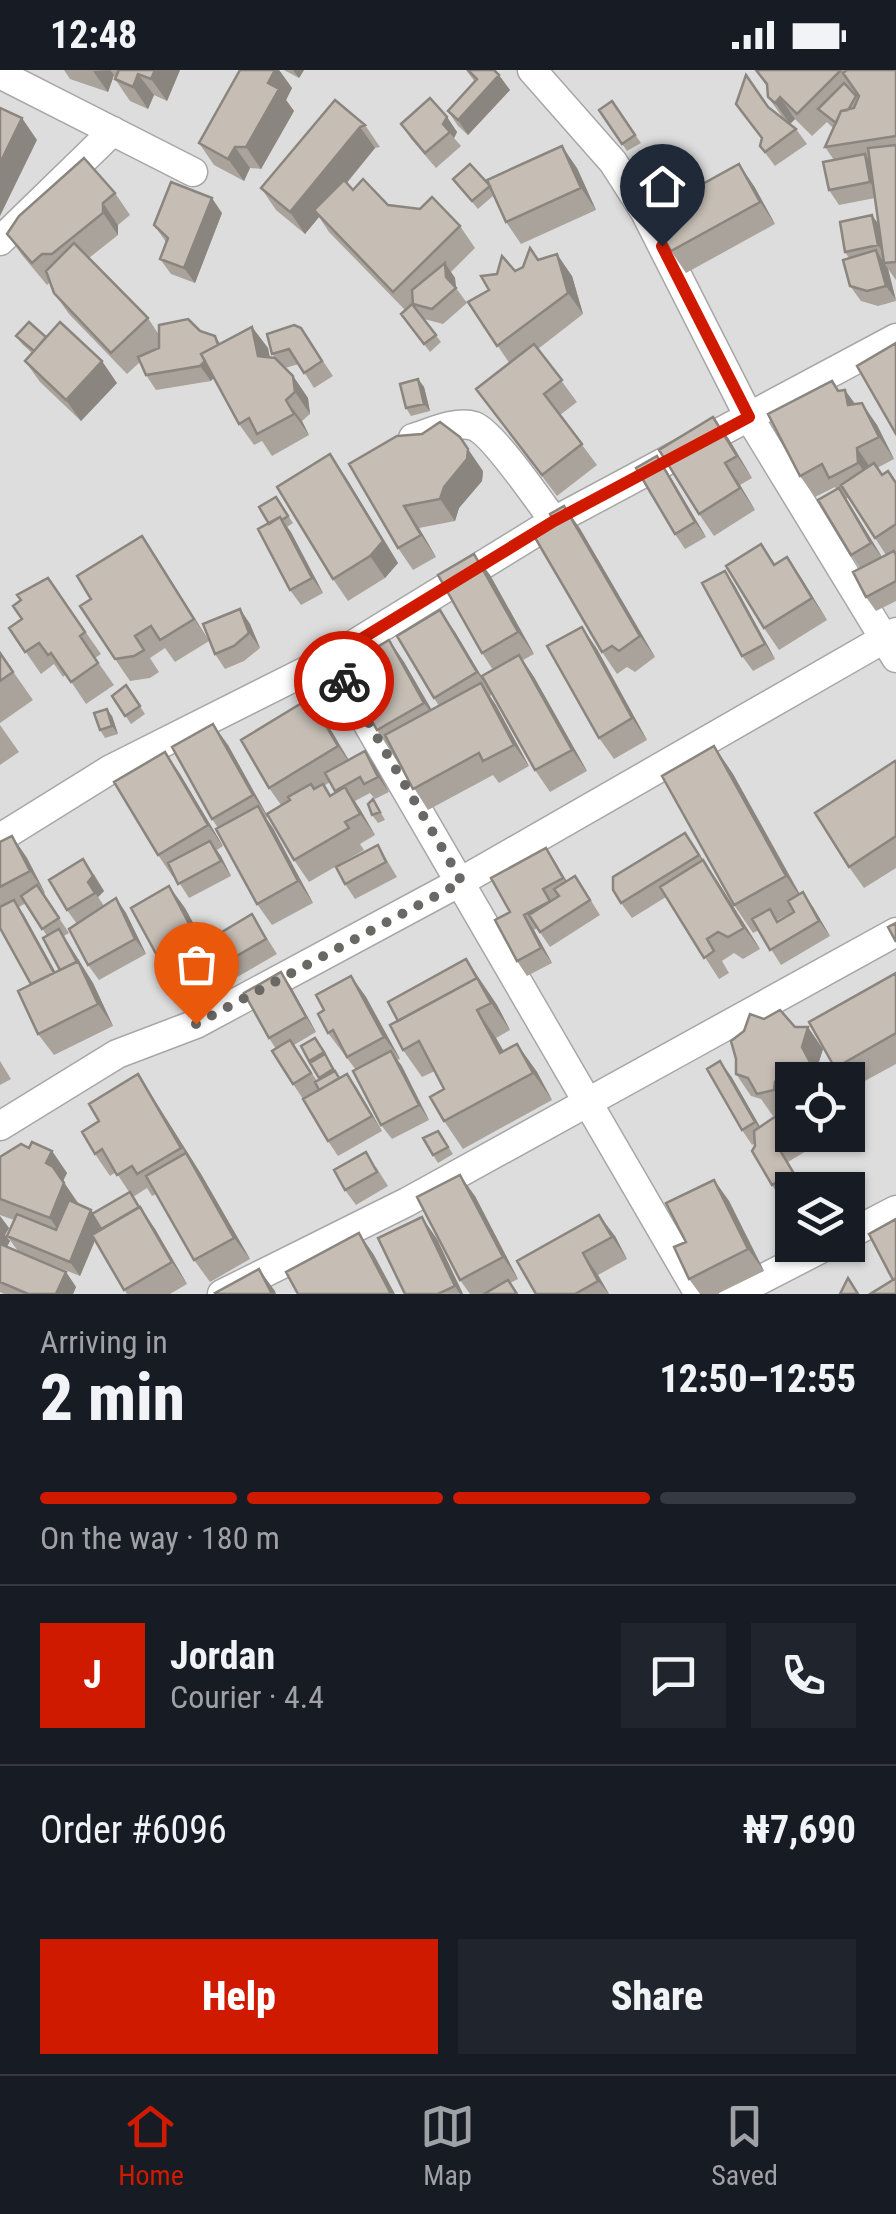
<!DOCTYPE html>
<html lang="en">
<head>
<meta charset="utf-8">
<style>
	:root { --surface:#171b24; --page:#20242c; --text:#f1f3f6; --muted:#9ea1a6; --line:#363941; --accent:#d01a00 }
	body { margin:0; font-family:"Roboto Condensed",sans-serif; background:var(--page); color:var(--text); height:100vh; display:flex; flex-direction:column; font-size:38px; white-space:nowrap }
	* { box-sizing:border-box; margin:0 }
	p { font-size:32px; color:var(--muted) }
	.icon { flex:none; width:55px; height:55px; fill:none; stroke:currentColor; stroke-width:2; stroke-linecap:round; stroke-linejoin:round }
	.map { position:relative; height:1224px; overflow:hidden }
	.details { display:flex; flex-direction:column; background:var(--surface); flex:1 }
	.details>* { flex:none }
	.buttons { position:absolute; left:775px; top:992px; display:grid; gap:20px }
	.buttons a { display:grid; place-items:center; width:90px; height:90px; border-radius:0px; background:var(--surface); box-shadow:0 2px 8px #0004; font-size:50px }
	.pin { position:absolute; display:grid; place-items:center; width:85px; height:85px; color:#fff; margin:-102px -42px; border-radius:50% 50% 50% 0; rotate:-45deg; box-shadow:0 0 10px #0007 }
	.pin .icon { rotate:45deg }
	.courier { position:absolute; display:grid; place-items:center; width:100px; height:100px; margin:-50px; border:8px solid #d01a00; border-radius:50%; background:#fff; color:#222; box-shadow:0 2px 12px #0007 }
	.summary em { font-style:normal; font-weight:800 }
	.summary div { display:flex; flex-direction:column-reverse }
	.summary { display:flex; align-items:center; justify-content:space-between; height:170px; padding:0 40px }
	h1 { font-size:65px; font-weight:800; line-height:75px }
	.bar { display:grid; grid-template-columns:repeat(4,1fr); gap:15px 10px; align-content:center; height:120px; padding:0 40px }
	.bar i { height:12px; border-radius:8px; background:var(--line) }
	.bar .current { background:var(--accent) }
	.bar p { grid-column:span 4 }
	.line { display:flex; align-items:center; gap:25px; padding:0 40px; border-top:2px solid var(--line) }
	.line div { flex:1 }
	.round { display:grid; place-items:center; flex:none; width:105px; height:105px; border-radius:0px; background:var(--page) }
	.cta { display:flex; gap:20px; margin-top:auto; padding:20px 40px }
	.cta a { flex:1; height:115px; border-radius:0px; background:var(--accent); color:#fff; font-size:40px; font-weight:800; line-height:115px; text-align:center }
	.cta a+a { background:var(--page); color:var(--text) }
	.status { display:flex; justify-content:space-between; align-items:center; height:70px; padding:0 50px; background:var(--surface); direction:ltr }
	.status svg { height:28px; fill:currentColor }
	.menu { display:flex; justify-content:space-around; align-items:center; height:140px; border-top:2px solid var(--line); background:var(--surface); font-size:28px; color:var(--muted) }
	.menu a { display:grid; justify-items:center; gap:5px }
	.menu .current { color:var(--accent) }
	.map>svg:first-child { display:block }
	.residential { fill:#dedddd; fill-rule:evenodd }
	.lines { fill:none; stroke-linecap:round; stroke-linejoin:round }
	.minor-casing { stroke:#a7a7a7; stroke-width:31 }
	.minor { stroke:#fff; stroke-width:28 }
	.wall { fill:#aaa39c; fill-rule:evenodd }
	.shaded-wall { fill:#8b857f }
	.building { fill:#c6beb5; stroke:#8b857f; stroke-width:2.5 }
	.done { stroke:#696865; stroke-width:10; stroke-dasharray:0 18 }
	.route { stroke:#d01a00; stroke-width:12 }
</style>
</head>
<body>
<div class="status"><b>12:48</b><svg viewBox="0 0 49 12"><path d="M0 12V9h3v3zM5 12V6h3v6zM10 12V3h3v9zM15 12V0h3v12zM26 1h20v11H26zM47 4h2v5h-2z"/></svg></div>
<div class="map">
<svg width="896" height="1224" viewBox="0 0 896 1224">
	<rect width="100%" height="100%" fill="#f1eee6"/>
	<path class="residential" d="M0,0H896V1224H0ZM792,1010H848V1065H792ZM792,1120H848V1175H792Z"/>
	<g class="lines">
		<g class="minor-casing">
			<path id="minor" d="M532,0L613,92L645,142L749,347L896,588
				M0,4L193,102
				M0,171L113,61
				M413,368C430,363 456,350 474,356C493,363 539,431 554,451
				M330,589L699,1224
				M0,768L111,699L330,589L554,451L896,268
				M0,1056L117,984L196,954L462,811L896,562
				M848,1165L896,1140
				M222,1224L407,1132L896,862
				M733,1224L828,1175"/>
		</g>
		<use href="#minor" class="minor"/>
	</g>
	<path class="wall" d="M64,0H180L167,31L154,25L148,39L130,31L115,9L114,5L108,22L70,9Z
		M240,0H279L292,18L286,30L294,41L261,99L250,98L244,111L214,95L199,73Z
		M284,0H304L299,8Z
		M466,0H494L510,20L468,65L458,56L448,41L475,12Z
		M756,0H896V210L888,199L896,231L878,236L861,231L850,216L849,188L845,182L872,145L879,155L875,128L839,135L829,120L834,90L825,77L833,58L827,52L812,66L795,49L790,54L796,59L807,74L775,96L760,76L768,37L783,48L768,27L767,17Z
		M335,30L365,55L380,77L375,78L347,113L353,120L388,135L460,156L475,178L451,202L455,208L456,218L467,233L443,254L424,249L441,272L430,282L401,244L405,240L329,162L319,147L305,164L276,140L261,118Z
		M612,31L641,73L627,81L599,40Z
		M447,47L457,62L454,68L461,76L436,98L411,69L401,54Z
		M577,98L596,140L521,174L506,152L494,125L478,139L453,109L490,116Z
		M635,99L665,102L670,109L651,124Z
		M754,116L775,154L686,203L671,181Z
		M115,123L130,145L118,155V165L89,188L148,248L159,265L200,261L220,274L252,257L268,278L269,287L276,289L272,284L301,258L333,306L314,318L299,294L285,298L293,306L308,328L310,344L302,351L309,365L272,386L262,371L254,375L239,354L214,307L211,311L156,320L146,305L140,292L127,304L69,244L54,223L50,212L47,215L22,185L7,164Z
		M222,143L195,213L171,204L160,189L166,172L154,155Z
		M538,190L572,206L583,244L538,279L577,332L560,345L597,395L557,426L476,319L510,294L468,232L489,220L515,201Z
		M16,266L46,267L117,313L81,351L40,312L25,291L32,283L22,274Z
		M418,309L424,317L430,341L411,346L406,338Z
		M839,321L877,355L894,389L877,398L882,405L896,412V531L876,541L866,527L860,498L851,485L836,419L835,417L815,427L800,406ZM849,427L875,468L886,485L882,487L846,429Z
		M713,347L752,408L740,415L755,440L714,466L699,444Z
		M349,394L483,401L482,411L459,438L455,451L419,458L436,487L413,500L398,478Z
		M667,401L706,467L685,479L675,464Z
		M345,406L398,493L385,508L348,531L333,509Z
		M276,427L293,453L287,457L323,523L301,535L290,520L269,454Z
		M579,457L655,587L635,602L627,597L617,604L602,582Z
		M142,466L209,571L175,592L165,578L150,588L159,602L150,608L130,611L115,589L91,529Z
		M761,474L775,494L787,487L827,550L779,580L764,558Z
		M474,484L490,505L534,584L523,590L534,607L587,701L550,722L535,700L493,600L482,583Z
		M725,501L735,516L775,589L753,601L742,586Z
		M48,508L101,584L95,588L114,615L86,634L66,604L63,607L54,594L41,604L9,558L22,549Z
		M240,539L250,554L260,578L244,591L225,599L215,584Z
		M582,557L597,579L647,670L614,689L599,668Z
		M455,562L492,624L490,626L529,696L499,713L493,705L428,740L377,660L389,570L404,592L431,640L439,636L434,628Z
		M0,583L33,630L0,653Z
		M320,596L340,633L323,642L317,634Z
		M126,615L145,644L131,654L112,626Z
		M112,646L118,664L105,668L100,660Z
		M325,650L349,690L365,681L375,696L389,722L375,729L370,723L355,731L375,765L360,774L364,780L309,812L294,790L281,735L269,718ZM330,712L336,723L331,726L324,716Z
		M0,655L19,682L0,695Z
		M228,675L268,747L266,748L313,833L272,855L257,834L218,758L212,749Z
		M714,676L733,704L800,824L813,837L830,866L781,895L759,860L753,863L734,835ZM794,841V842L778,851L777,850Z
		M165,682L180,704L223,776L217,780L231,806L189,828L175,806L173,807L158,785Z
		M896,693V798L864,818L849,797Z
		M378,737L385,750L378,753L372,745Z
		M685,763L718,812L760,879L743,889L734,883L722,891L729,903L719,909L666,827L632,848L621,833Z
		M12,766L27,788L45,823L43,824L69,863L64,866L93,913L113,956L54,985L38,964L31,914L0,858V772ZM26,833L47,866L60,900L55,902L19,837Z
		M378,775L397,807L355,829L345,814Z
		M546,778L567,811L585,821L600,845L550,877L537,858L534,860L552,893L527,906L517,891L510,842Z
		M94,804L104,821L98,827L104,836L116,828L126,843L146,884L99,910L88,895L77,854L67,840Z
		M185,838L219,901L181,922L165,900Z
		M252,844L277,884L232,910L221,895Z
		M466,889L497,935L510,960L496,968L504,981L517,974L537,1002L552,1030L463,1079L444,1051V1019L435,1001L422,1007L403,980L398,951Z
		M281,902L291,917L316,962L294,975L317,1011L320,1010L301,976L320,975L340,1008L347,1004L382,1061L338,1086L328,1071L319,1019L303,1029L293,1014L276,979L269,968Z
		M896,903V994L850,1019L848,1016V1010H843L835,998Z
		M351,906L366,927L400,989L397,990L429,1050L392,1069L381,1055L356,1000L328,963L324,940Z
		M764,949L795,957L823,979L817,998L823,1010H792V1035L790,1034V1037L792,1065H810L816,1075L788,1092L803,1117L799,1120H792V1124L782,1130L772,1115L755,1073L752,1075L742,1060L731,1006L760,1057L779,1044L773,1046L761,1029L751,1026L736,1004Z
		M0,991L11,1009L0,1015Z
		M138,1004L201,1104L250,1189L210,1212L194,1190L156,1124L152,1126L147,1118L133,1127L155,1159L187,1214L170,1224H127L95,1170L80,1206L18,1181L7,1166L14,1150L0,1145V1087L29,1078L52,1081L67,1103L63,1111L79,1134L94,1143L129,1122L116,1102L110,1106L95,1084L99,1051Z
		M438,1061L453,1084L438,1093L433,1085Z
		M376,1097L388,1116L356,1135L345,1120Z
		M714,1110L729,1131L764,1201L717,1224H700L689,1209L686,1172Z
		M475,1126L518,1209L510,1213L518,1224H470L460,1210Z
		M0,1146L9,1158L5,1165L10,1171L7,1177L66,1202L76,1217L73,1224H4L0,1222Z
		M615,1166L627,1189L598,1205L609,1224H536L517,1191Z
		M437,1169L463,1224H405Z"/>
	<path class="shaded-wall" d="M110,0L114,5L108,22L93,1Z
		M155,0H180L167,31L151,9Z
		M275,0H279L292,18L286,30L294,41L261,99L246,77L268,13Z
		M293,0H304L299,8Z
		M138,4L154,25L148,39L133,17Z
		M499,5L510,20L468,65L458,50Z
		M780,27L795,49L790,54L775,33Z
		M447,47L457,62L454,68L443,54Z
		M22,48L37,70L0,146V93Z
		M360,57L375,78L319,146L314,140L319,147L305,164L290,142Z
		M562,76L577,98L596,140L581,118Z
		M235,77L250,98L244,111L228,89Z
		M865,84L875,99L880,127L870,112Z
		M739,94L754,116L775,154L760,132Z
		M212,128L222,143L195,213L184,198Z
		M103,133L118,155V165L103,143Z
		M872,145L882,160L888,190L878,175Z
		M876,180L888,199L896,230L886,216Z
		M557,184L572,206L583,244L568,223Z
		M445,193L455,208L456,218L446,207Z
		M252,257L268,278L274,307L258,286Z
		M215,266L225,281L228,290L211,311L200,296Z
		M102,291L117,313L81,351L66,330Z
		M293,306L308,328L310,344L295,322Z
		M418,309L424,317L430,341L424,334Z
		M832,311L848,333L845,320L861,342L863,357Z
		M286,330L302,351L309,365L294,344Z
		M862,333L877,355L894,389L879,367Z
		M713,347L729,369L752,408L737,386Z
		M857,378L872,400L873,415L858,393Z
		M468,379L483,401L482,411L459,438L455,451L440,429L444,417Z
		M330,384L345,406L398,493L385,508L370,486Z
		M657,386L667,401L706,467L695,452Z
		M725,393L740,415L755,440L740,418Z
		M839,418L849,433L882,487L871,473Z
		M404,436L419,458L436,487L421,465Z
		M564,436L579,457L655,587L640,566Z
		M280,447L291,462L323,523L312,508Z
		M142,466L157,488L209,571L194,549Z
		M474,484L490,505L534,584L518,562Z
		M787,487L802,509L827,550L812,528Z
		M725,501L735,516L775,589L765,574Z
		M240,539L250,554L260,578L249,563Z
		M440,540L455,562L492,624L477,602Z
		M582,557L597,579L647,670L632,648Z
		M389,570L404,592L440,654L424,633Z
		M519,585L534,607L587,701L572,680Z
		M481,613L496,635L529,696L514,675Z
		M310,628L325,650L353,698L338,676Z
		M107,639L112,646L118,664L112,656Z
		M213,654L228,675L268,747L253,725Z
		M714,676L733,704L805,834L786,806Z
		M365,681L375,696L389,722L378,707Z
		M165,682L180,704L223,776L208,755Z
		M345,717L360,739L375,765L360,744Z
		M258,736L273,758L313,833L298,811Z
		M685,763L718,812L760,879L744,858Z
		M12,766L27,788L45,823L30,801Z
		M210,771L221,786L231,806L221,791Z
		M546,778L556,793L573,823L563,808Z
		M83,789L104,821L98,827L105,838L88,812Z
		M169,816L185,838L219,901L203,880Z
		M803,822L813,837L830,866L819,851Z
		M116,828L126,843L146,884L135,869Z
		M14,830L24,845L66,921L55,906Z
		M524,845L534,860L552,893L541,878Z
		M59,859L93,913L113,956L98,934Z
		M466,889L497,935L510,960L491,933Z
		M281,902L291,917L316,962L306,947Z
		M351,906L366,927L400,989L384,967Z
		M477,940L496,968L520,1011L500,983Z
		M808,957L823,979L817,998L823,1010L811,994L802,977Z
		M517,974L537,1002L552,1030L533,1003Z
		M391,981L402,996L429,1050L419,1035Z
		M720,991L731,1006L766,1067L755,1052Z
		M138,1004L201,1104L250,1189L234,1168L192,1094Z
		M347,1004L357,1018L382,1061L372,1046Z
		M775,1012L790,1034L789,1042L774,1020Z
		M52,1081L67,1103L63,1111L79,1135L65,1170L50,1148L46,1093Z
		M460,1105L475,1126L518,1209L503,1187Z
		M714,1110L729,1131L764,1201L748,1179Z
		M130,1122L155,1159L187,1214L172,1192Z
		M91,1140L102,1154L80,1206L70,1192Z
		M599,1145L615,1166L627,1189L612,1167Z
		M0,1146L9,1158L5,1165L10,1171L0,1189Z
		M422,1147L437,1169L463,1224H460L455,1216Z
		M359,1163L374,1185L395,1224H391Z
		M583,1183L598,1205L609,1224L598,1211Z
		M259,1199L275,1221L276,1224H272Z
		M66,1202L76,1217L73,1224H56Z"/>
	<path class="building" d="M119,0H155L151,9L138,4L133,17L115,9Z
		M240,0H275L268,13L279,19L246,77H235L228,89L199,73Z
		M468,0H494L499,5L458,50L448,41L477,9Z
		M756,0H841L797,44L780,27L775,33L768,27L767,14Z
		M847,0H896V66L825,77L841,41L854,38L859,26L843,3Z
		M746,5L768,37L796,59L765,82L760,76L762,68L736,34Z
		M844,13L856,26L848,40L841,41L836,53L818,39Z
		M430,28L447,47L443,54L450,62L425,83L401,54Z
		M335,30L365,55L360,57L290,142L261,118Z
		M612,31L635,65L622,74L599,40Z
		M0,38L22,48L0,93Z
		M896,75V192L884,193L868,78Z
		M562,76L581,118L506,152L487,110Z
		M865,84L870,112L829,120L823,92Z
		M84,88L115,123L103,133V143L52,184H42L32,193L7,164L19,146Z
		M651,89L665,102L646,117L635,99Z
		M470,94L490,116L472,131L453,109Z
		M739,94L760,132L671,181L650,143Z
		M363,109L388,135L420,139L432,127L460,156L393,222L314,140L344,110L353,120Z
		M171,112L212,128L184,198L160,189L168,168L154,155Z
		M872,145L878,175L845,182L840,152Z
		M74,173L148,248L111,283L54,223L46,201Z
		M530,178L538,190L557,184L568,223L497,276L468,232L489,220L481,206L497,204L502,186L515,201L523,197Z
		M876,180L886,216L867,221L850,216L843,190Z
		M445,193L446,207L456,218L432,239L413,234L412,220Z
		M412,234L436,265L424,274L401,244Z
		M188,249L200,261L215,266L218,275L201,284L205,291L200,296L146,305L138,287L159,278V255Z
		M29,252L46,267L34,281L16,266Z
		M60,252L102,291L66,330L25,291Z
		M294,255L301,258L322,291L304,303L289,279L272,284L267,264Z
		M252,257L258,286L275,288L293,306L295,322L286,330L294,344L257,364L249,348L239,354L201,284Z
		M896,273V364L857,296Z
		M534,274L562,310L544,324L582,374L542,405L476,319Z
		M418,309L424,334L406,338L400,314Z
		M832,311L838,321L845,320L848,335L862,333L879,367L857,378L858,393L829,408L822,394L800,406L768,344Z
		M713,347L737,386L725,393L740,418L699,444L659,380Z
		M440,352L460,367L468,379L467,389L444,417L440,429L404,436L421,465L398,478L349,394L397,366L422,364Z
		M330,384L383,471L370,486L333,509L277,417Z
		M657,386L695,452L675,464L636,398Z
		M874,393L882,405L888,401L896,413V454L875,468L841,415Z
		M839,418L871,473L851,485L818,430Z
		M276,427L288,446L282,450L280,447L269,454L259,437Z
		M564,436L640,566L619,581L612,576L602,582L534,466L555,454L550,444Z
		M280,447L312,508L290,520L258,459Z
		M142,466L194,549L160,570L151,556L135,566L144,580L134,586L115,589L80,536L91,529L77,506Z
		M761,474L774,495L787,487L812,528L764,558L726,496Z
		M894,481L896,485V511L866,527L853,502Z
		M474,484L518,562L482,583L438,505Z
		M725,501L765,574L742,586L702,513Z
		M48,508L85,562L80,566L98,593L71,612L51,583L48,585L39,573L25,582L9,558L22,549L13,536L21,530L17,525Z
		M240,539L249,563L234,576L215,584L203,554Z
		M440,540L477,602L434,628L397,566Z
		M582,557L632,648L599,668L547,576Z
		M389,570L424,633L377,660L342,598Z
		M0,583L13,602L0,611Z
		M519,585L572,680L535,700L482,606Z
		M320,596L334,625L317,634L302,605Z
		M481,613L514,675L483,691L479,683L413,719L385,665Z
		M126,615L140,636L125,646L112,626Z
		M310,628L338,676L269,718L241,670Z
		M107,639L112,656L100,660L94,643Z
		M213,654L253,725L212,749L172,677Z
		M714,676L786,806L734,835L662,706Z
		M365,681L378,707L364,714L360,707L335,721L325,703Z
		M165,682L208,755L158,785L114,712Z
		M895,691L896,693V766L849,797L815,743Z
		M311,714L314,719L323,714L330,726L345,717L360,744L345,752L349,758L294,790L267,744L290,730L288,727Z
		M373,729L380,742L372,745L368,734Z
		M258,736L298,811L257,834L216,759Z
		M685,763L699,785L621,833L613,820V807Z
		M12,766L30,801L0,817V772Z
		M210,771L221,791L178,814L168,793Z
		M378,775L386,792L345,814L336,797Z
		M546,778L563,808L543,819L550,831L524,845L541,878L517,891L495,850L510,842L491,808Z
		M83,789L93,806L88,812L95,823L67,840L49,810Z
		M703,790L744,858L728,867L718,862L707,869L714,881L704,888L660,817Z
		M575,806L590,830L540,862L529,845L559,826L554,819Z
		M37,815L59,848L42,859L21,826Z
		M169,816L203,880L165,900L131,838Z
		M803,822L819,851L770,880L752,849L770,839L777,852L794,842L788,831Z
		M116,828L135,869L88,895L69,859Z
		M14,830L54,903L31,914L0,858V837Z
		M252,844L266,869L221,895L207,871Z
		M896,853V872L888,857Z
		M59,859L77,892L60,900L43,868Z
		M466,889L477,908L398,951L388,932Z
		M78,891L98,934L38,964L18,921Z
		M281,902L306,947L269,968L244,923Z
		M896,903V963L835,998L809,952Z
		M351,906L384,967L347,987L333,960L328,963L318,944L324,940L316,925Z
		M477,908L491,933L477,940L500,983L517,974L533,1003L444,1051L430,1027L444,1019L419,971L403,980L390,955Z
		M780,940L795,957H808L802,977L811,994L796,1003V1010H792V1020L775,1012L774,1020L757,1024L748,1008L736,1004V989L731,971L744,961L750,944L764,949Z
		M315,968L324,982L309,991L301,976Z
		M290,970L311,1003L293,1014L272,981Z
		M391,981L419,1035L381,1055L353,1001Z
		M325,984L333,999L319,1008L310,993Z
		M720,991L755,1052L742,1060L707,999Z
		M335,1001L339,1008L319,1020L315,1012Z
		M138,1004L181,1078L137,1104L132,1096L117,1105L102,1079L95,1084L82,1062L99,1051L89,1034Z
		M347,1004L372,1046L328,1071L303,1029Z
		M791,1036L792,1039V1065H798L778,1077L793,1102L772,1115L752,1081L755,1076L754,1061Z
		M438,1061L448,1077L433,1085L423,1068Z
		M32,1072L52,1081L46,1093L53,1097L64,1113L50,1148L0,1129V1087L21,1074L29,1078Z
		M366,1082L377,1102L345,1120L334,1100Z
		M186,1083L234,1168L194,1190L146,1106Z
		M460,1105L503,1187L460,1210L417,1127Z
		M714,1110L748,1179L689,1209L674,1177L686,1172L666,1133Z
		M130,1122L139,1137L101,1159L92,1144Z
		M69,1130L91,1140L70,1192L7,1166L17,1144L56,1160Z
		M140,1137L172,1192L124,1220L92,1165Z
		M599,1145L612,1167L583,1183L598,1211L575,1224H536L517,1191Z
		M422,1147L455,1216L438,1224H405L378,1168Z
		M896,1149V1208L893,1210L869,1164Z
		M359,1163L391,1224H298L286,1202Z
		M0,1174L66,1202L56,1224H28L0,1212Z
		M259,1199L272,1224H216L215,1223Z
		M848,1208L858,1224H840Z
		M896,1208V1224H870Z
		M508,1210L517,1224H484Z"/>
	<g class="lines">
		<path class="done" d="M196,954L462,812L344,611"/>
		<path class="route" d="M344,611L330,588L554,451L749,347L662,176"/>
	</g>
</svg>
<div class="buttons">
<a><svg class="icon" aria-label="locate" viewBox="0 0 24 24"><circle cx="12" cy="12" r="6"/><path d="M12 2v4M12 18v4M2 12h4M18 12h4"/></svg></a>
<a><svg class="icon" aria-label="layers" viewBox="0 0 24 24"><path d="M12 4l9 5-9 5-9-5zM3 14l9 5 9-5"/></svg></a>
</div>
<div class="pin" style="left:196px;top:954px;background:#ea580c"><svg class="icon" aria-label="bag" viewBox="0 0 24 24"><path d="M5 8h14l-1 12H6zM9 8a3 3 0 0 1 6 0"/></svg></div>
<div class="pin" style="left:662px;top:176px;background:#1f2937"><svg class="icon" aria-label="home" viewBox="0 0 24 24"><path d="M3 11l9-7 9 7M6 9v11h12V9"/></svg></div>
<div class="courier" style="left:344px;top:611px"><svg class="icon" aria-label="bike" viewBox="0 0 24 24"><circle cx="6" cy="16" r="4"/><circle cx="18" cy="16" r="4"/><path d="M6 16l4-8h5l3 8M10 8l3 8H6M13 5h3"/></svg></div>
</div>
<section class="details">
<div class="summary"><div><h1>2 min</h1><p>Arriving in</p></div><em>12:50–12:55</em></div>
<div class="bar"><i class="current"></i><i class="current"></i><i class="current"></i><i></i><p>On the way · 180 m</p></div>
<div class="line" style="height:180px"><b class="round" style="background:var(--accent);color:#fff">J</b><div><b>Jordan</b><p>Courier · 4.4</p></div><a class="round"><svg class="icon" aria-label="chat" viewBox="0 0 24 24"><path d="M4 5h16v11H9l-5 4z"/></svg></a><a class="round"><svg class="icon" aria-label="phone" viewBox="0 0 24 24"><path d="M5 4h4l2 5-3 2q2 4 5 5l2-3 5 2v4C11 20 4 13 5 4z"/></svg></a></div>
<div class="line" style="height:130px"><div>Order #6096</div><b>₦7,690</b></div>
<div class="cta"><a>Help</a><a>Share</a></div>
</section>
<nav class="menu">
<a class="current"><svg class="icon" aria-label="home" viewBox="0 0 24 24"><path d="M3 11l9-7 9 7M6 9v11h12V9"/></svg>Home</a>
<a><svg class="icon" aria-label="map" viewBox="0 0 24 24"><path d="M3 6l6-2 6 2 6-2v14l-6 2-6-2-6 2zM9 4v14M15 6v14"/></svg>Map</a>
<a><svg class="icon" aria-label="saved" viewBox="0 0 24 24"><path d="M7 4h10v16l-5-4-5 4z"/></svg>Saved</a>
</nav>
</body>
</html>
